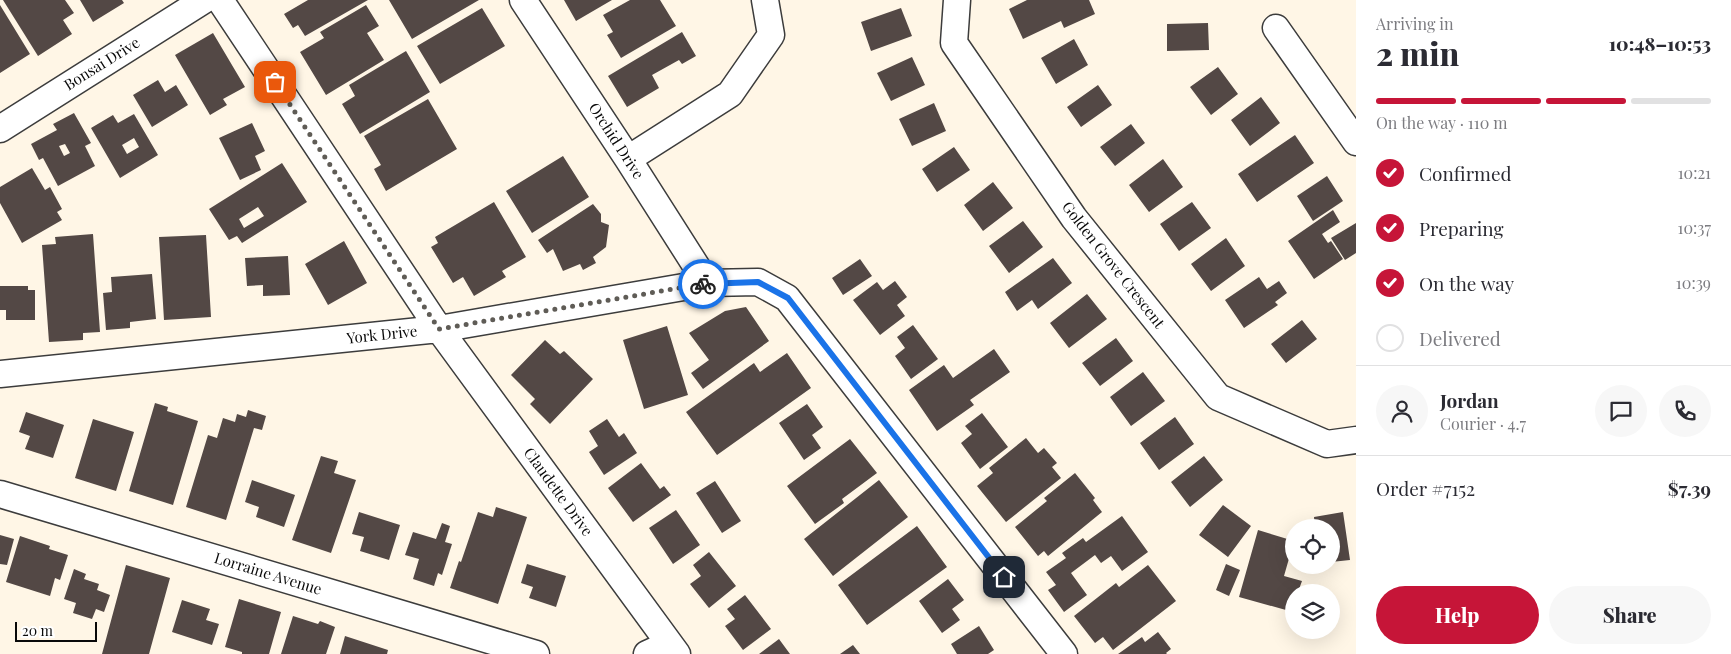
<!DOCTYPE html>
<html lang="en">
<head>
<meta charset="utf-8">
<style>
	:root { --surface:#fff; --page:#f7f7f7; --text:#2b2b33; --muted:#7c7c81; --line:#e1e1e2; --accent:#c61538 }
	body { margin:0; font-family:"Playfair Display",serif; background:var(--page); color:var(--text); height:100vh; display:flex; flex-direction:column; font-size:19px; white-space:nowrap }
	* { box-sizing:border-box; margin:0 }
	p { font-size:16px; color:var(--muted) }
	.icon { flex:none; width:28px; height:28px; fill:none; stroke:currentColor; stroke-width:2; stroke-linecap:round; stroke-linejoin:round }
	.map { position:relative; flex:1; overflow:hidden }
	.drawer { display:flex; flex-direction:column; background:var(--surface); width:375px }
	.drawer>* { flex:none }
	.fabs { position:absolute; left:1285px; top:519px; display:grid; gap:10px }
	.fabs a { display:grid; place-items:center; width:55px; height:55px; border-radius:50%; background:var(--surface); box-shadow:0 5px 20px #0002; font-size:25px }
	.scale { position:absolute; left:15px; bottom:12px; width:82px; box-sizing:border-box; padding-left:5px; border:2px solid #090909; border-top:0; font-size:14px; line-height:18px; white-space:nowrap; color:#090909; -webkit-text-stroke:4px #fff; paint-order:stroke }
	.pin { position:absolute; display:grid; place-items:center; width:42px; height:42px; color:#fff; margin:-21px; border-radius:10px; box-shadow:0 2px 8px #0006 }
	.courier { position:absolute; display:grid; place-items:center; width:50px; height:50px; margin:-25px; border:4px solid #1a73e8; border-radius:50%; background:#fff; color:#222; box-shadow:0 1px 6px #0007 }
	.head em { font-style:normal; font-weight:800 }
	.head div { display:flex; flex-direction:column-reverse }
	.head { display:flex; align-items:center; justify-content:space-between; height:85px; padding:0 20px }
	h1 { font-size:32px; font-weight:800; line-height:38px }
	.bar { display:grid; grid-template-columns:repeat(4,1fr); gap:8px 5px; align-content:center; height:60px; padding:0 20px }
	.bar i { height:6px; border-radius:4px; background:var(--line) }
	.bar .selected { background:var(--accent) }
	.bar p { grid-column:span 4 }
	.line { display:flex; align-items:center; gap:12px; padding:0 20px; border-top:1px solid var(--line) }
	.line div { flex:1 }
	.round { display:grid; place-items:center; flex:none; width:52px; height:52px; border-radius:26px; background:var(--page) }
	ol { padding:0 20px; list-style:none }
	li { display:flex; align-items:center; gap:15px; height:55px }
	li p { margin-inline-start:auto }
	li .icon { padding:5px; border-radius:50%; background:var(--accent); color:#fff; stroke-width:4 }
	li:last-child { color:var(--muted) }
	li i { width:28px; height:28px; border:2px solid var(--line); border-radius:50% }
	.primary-button { display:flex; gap:10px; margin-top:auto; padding:10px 20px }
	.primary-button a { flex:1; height:58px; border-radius:30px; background:var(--accent); color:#fff; font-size:20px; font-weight:800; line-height:58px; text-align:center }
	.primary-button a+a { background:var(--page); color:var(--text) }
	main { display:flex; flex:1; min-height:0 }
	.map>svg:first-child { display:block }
	.building { fill:#534845; fill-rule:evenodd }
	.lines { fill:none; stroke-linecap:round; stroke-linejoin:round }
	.street-casing { stroke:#3c3c3c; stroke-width:29 }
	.street { stroke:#fff; stroke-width:26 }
	.done { stroke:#5f5c56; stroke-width:5; stroke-dasharray:0 9 }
	.route { stroke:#1a73e8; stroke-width:6 }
	.labels { text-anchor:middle; stroke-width:5; stroke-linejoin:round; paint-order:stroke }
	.street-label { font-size:15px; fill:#090909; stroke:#fff }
</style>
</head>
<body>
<main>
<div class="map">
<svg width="1356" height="654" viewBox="0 0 1356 654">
	<rect width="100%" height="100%" fill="#fff6e6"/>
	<path class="building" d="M3,0H65L74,13L63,20L72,34L38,56Z
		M80,0H122L124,3L93,22Z
		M308,0H368L305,36L298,25L293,28L284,14Z
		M389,0H479L412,39Z
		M564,0H612L576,21Z
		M630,0H660L676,26L621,58L607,35L613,32L603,15Z
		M1027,0H1089L1095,14L1064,28L1061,21L1023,39L1009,9Z
		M0,5L30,54L0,73Z
		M366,5L379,26L367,33L384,60L326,95L300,52L324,38L320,32Z
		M482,8L505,46L440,84L417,46Z
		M901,8L912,36L871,51L861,22Z
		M1208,23L1209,50L1167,51V24Z
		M682,32L696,56L682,64L679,60L652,75L659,88L627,107L608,76Z
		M213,33L245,87L223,99L227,105L210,115L175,55Z
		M1074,39L1088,65L1056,84L1041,58Z
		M406,51L430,92L360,134L342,104L355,96L349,85Z
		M912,57L925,85L891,101L877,73Z
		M1218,67L1238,94L1211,115L1190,87Z
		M158,80L165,92L176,85L188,105L152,127L133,95Z
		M1098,85L1112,105L1081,127L1067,107Z
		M1261,97L1280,123L1250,146L1231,120Z
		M428,99L457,149L386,191L374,169L381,165L364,136Z
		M934,103L946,131L912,146L899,119Z
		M74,113L91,143L85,146L95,166L58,186L43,158L39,160L31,144L57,130L53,124ZM65,144L70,153L64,156L59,146Z
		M134,114L158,155L120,178L91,128L113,115L118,123ZM134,138L139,147L127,154L122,145Z
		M252,123L265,151L255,156L261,170L240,180L219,138Z
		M1131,124L1145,143L1115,166L1100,147Z
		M1295,135L1314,163L1257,202L1238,174Z
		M954,147L970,170L937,192L922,169Z
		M563,156L589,197L532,233L506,191Z
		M1163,159L1183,187L1149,212L1129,185Z
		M282,163L307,202L242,243L237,236L229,240L209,209ZM258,207L264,216L244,228L239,219Z
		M32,168L45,190L50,187L62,209L57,212L62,220L22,243L0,203V187Z
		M1327,176L1343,201L1313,221L1297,196Z
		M993,182L1013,208L983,231L964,205Z
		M494,202L526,257L502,271L506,277L474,296L463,277L453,283L431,247L438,243L435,237Z
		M1192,202L1211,228L1179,251L1160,224Z
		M593,204L601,214V222L609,225L606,247L593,257L596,263L583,270L580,264L563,271L553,249L547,253L538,240Z
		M1333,210L1340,222L1322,234L1328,243L1331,241L1343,259L1314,279L1288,241Z
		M1023,221L1043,247L1009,273L989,246Z
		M1356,223V253L1345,260L1331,238Z
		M93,234L100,332L83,333V340L49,342L42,245L56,244L55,237Z
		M206,235L211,317L164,320L159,237Z
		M1226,238L1245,266L1211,291L1191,264Z
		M344,241L367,283L328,305L305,264Z
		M288,256L290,295L263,296V285L247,286L245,258Z
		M1053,258L1072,283L1038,309L1032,300L1017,311L1005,292Z
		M860,259L872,276L843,295L832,278Z
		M152,274L156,319L130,322V328L106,330L103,293L112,292L111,277Z
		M1259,277L1267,289L1279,281L1287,293L1275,302L1278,305L1244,328L1225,300Z
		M895,281L907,297L897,305L905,316L880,335L853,300L877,282L883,290Z
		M0,286H28V290H35V320H6V310H0Z
		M1087,294L1107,319L1069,348L1050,323Z
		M746,307L769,341L703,389L691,373L709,360L689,333L725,311Z
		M1302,320L1317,339L1286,363L1271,344Z
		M913,325L938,359L911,379L895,356L905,348L897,337Z
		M667,326L688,395L644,409L623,340Z
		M1116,338L1133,361L1100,386L1082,363Z
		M545,340L560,354L564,351L593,379L550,424L530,404L535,399L511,375Z
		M994,349L1010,372L970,400L974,405L937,431L909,390L944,365L953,378Z
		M787,353L811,388L717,455L686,412L754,363L760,372Z
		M1143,372L1165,401L1131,426L1110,397Z
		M155,403L168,407L167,411L198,421L173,505L129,491Z
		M807,404L823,427L812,435L821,448L804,460L779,423Z
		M248,410L266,416L262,430L254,428L226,520L186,507L208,435L217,438L223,418L235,422L237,414L246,417Z
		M26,412L64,425L53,458L25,449L30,436L19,432Z
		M982,413L1008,447L980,469L961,443L972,434L965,426Z
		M1175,417L1194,444L1159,470L1140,443Z
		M93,419L134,432L116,491L75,478Z
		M607,419L619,437L624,433L637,453L604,475L589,452L598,446L589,431Z
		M1026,438L1038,453L1044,448L1057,463L1052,467L1061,478L1006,522L977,486L993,473L989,468Z
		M850,439L877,473L842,499L844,503L815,524L787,486Z
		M321,456L338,461L334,473L356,480L331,553L292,540Z
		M1204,456L1223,480L1190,507L1171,482Z
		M641,463L660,489L664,486L671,495L633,522L608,488Z
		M1075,473L1095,498L1093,500L1102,512L1048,556L1044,551L1038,556L1015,527L1047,501L1044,498Z
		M252,480L295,495L284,527L256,517L259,507L245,502Z
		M879,480L908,517L833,576L804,539Z
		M715,481L741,521L722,533L696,493Z
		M1223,505L1251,526L1228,557L1199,535Z
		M496,507L527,517L498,604L450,588L459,561L461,562L478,512L493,517Z
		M676,510L700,545L673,564L649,528Z
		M359,512L400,525L389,560L360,551L364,537L352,534Z
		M1343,512L1350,560L1331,562V528H1315L1314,517Z
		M1122,516L1148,552L1122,571L1111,556L1101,563L1095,555L1071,573L1087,595L1064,612L1048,590L1056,585L1046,572L1066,558L1062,553L1083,538L1086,542Z
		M442,523L450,526L445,542L452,544L442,575L438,573L434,586L413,579L419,559L405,555L413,532L436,539Z
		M917,526L947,567L867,625L838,585Z
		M1258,530L1294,541L1284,576L1302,581L1298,592H1294L1293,612L1239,597Z
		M0,535L14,539L7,565L0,564Z
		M20,536L50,546L49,549L68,555L60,580L55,578L50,596L6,582Z
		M709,552L736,586L709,608L690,584L701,576L693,565Z
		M527,564L566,576L556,607L529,598L533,587L521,583Z
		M1226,564L1240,570L1229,596L1216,590Z
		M126,565L170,578L149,654H102Z
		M1148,565L1176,601L1113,650L1103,637L1095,643L1074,616L1116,583L1119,587Z
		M74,569L86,574L84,579L99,584L97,590L110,595L104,612L96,609L92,619L73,613L76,603L64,599Z
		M948,579L964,600L952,609L960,620L942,633L919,601Z
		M745,595L771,629L743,650L725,626L735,619L727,609Z
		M239,599L281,612L269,654H242V652L225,647Z
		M182,600L210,609L206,620L219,624L212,645L172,632Z
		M293,616L318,624L320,621L335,627L326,654H281Z
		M979,626L994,650L988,654H957L951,644Z
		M1158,632L1171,649L1166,653L1167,654H1118L1142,637L1145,642Z
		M345,636L388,650L387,654H340Z
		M779,639L790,654H759Z
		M853,645L860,654H840Z"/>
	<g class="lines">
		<g class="street-casing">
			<path id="street" d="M220,0L439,329L677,654
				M523,0L628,159L707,283
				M957,0L954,43L1074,218L1218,397L1327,444L1356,440
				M1276,28L1356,142
				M0,129L204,0
				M628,159L730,94L771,35L765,0
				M0,374L439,329L707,283L758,282L787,298L1064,654
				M0,494L536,654
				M647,654L669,644"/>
		</g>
		<use href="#street" class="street"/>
	</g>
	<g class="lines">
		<path class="done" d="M275,82L439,329L703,284"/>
		<path class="route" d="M703,284L758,282L788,298L1004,577"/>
	</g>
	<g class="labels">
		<g class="street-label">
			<text transform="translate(102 64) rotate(-32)" y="5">Bonsai Drive</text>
			<text transform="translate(616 141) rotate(57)" y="5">Orchid Drive</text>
			<text transform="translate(1113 265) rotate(52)" y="5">Golden Grove Crescent</text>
			<text transform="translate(382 335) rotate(-6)" y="5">York Drive</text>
			<text transform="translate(558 492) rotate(54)" y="5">Claudette Drive</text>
			<text transform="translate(268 574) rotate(17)" y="5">Lorraine Avenue</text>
		</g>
	</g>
</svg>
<div class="fabs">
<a><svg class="icon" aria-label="locate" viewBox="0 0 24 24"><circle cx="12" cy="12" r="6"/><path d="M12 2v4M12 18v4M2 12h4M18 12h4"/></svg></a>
<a><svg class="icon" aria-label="layers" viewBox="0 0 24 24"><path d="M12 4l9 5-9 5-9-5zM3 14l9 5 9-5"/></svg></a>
</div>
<div class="scale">20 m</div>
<div class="pin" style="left:275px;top:82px;background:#ea580c"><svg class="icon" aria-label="bag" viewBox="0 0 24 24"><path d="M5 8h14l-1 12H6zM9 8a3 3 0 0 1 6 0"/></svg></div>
<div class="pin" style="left:1004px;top:577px;background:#1f2937"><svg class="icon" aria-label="home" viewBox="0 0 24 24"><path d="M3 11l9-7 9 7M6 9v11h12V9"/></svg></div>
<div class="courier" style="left:703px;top:284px"><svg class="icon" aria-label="bike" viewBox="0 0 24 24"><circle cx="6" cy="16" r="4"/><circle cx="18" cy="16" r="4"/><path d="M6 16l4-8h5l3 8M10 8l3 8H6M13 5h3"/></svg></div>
</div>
<section class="drawer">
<div class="head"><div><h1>2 min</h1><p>Arriving in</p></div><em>10:48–10:53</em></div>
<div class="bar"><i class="selected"></i><i class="selected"></i><i class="selected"></i><i></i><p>On the way · 110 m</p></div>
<ol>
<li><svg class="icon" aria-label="check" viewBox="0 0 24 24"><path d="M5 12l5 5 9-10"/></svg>Confirmed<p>10:21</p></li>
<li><svg class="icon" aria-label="check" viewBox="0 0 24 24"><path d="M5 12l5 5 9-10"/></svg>Preparing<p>10:37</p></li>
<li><svg class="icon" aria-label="check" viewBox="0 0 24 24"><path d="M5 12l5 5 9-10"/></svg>On the way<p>10:39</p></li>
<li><i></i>Delivered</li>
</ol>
<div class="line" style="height:90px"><a class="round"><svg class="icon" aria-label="person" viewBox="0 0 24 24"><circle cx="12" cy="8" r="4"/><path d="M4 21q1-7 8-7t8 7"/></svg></a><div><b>Jordan</b><p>Courier · 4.7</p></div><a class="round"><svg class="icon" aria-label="chat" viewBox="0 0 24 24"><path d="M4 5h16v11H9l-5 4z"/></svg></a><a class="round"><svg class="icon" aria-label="phone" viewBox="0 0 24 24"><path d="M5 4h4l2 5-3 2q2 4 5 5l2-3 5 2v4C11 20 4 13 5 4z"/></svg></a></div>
<div class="line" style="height:65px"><div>Order #7152</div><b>$7.39</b></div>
<div class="primary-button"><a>Help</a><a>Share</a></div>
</section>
</main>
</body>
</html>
